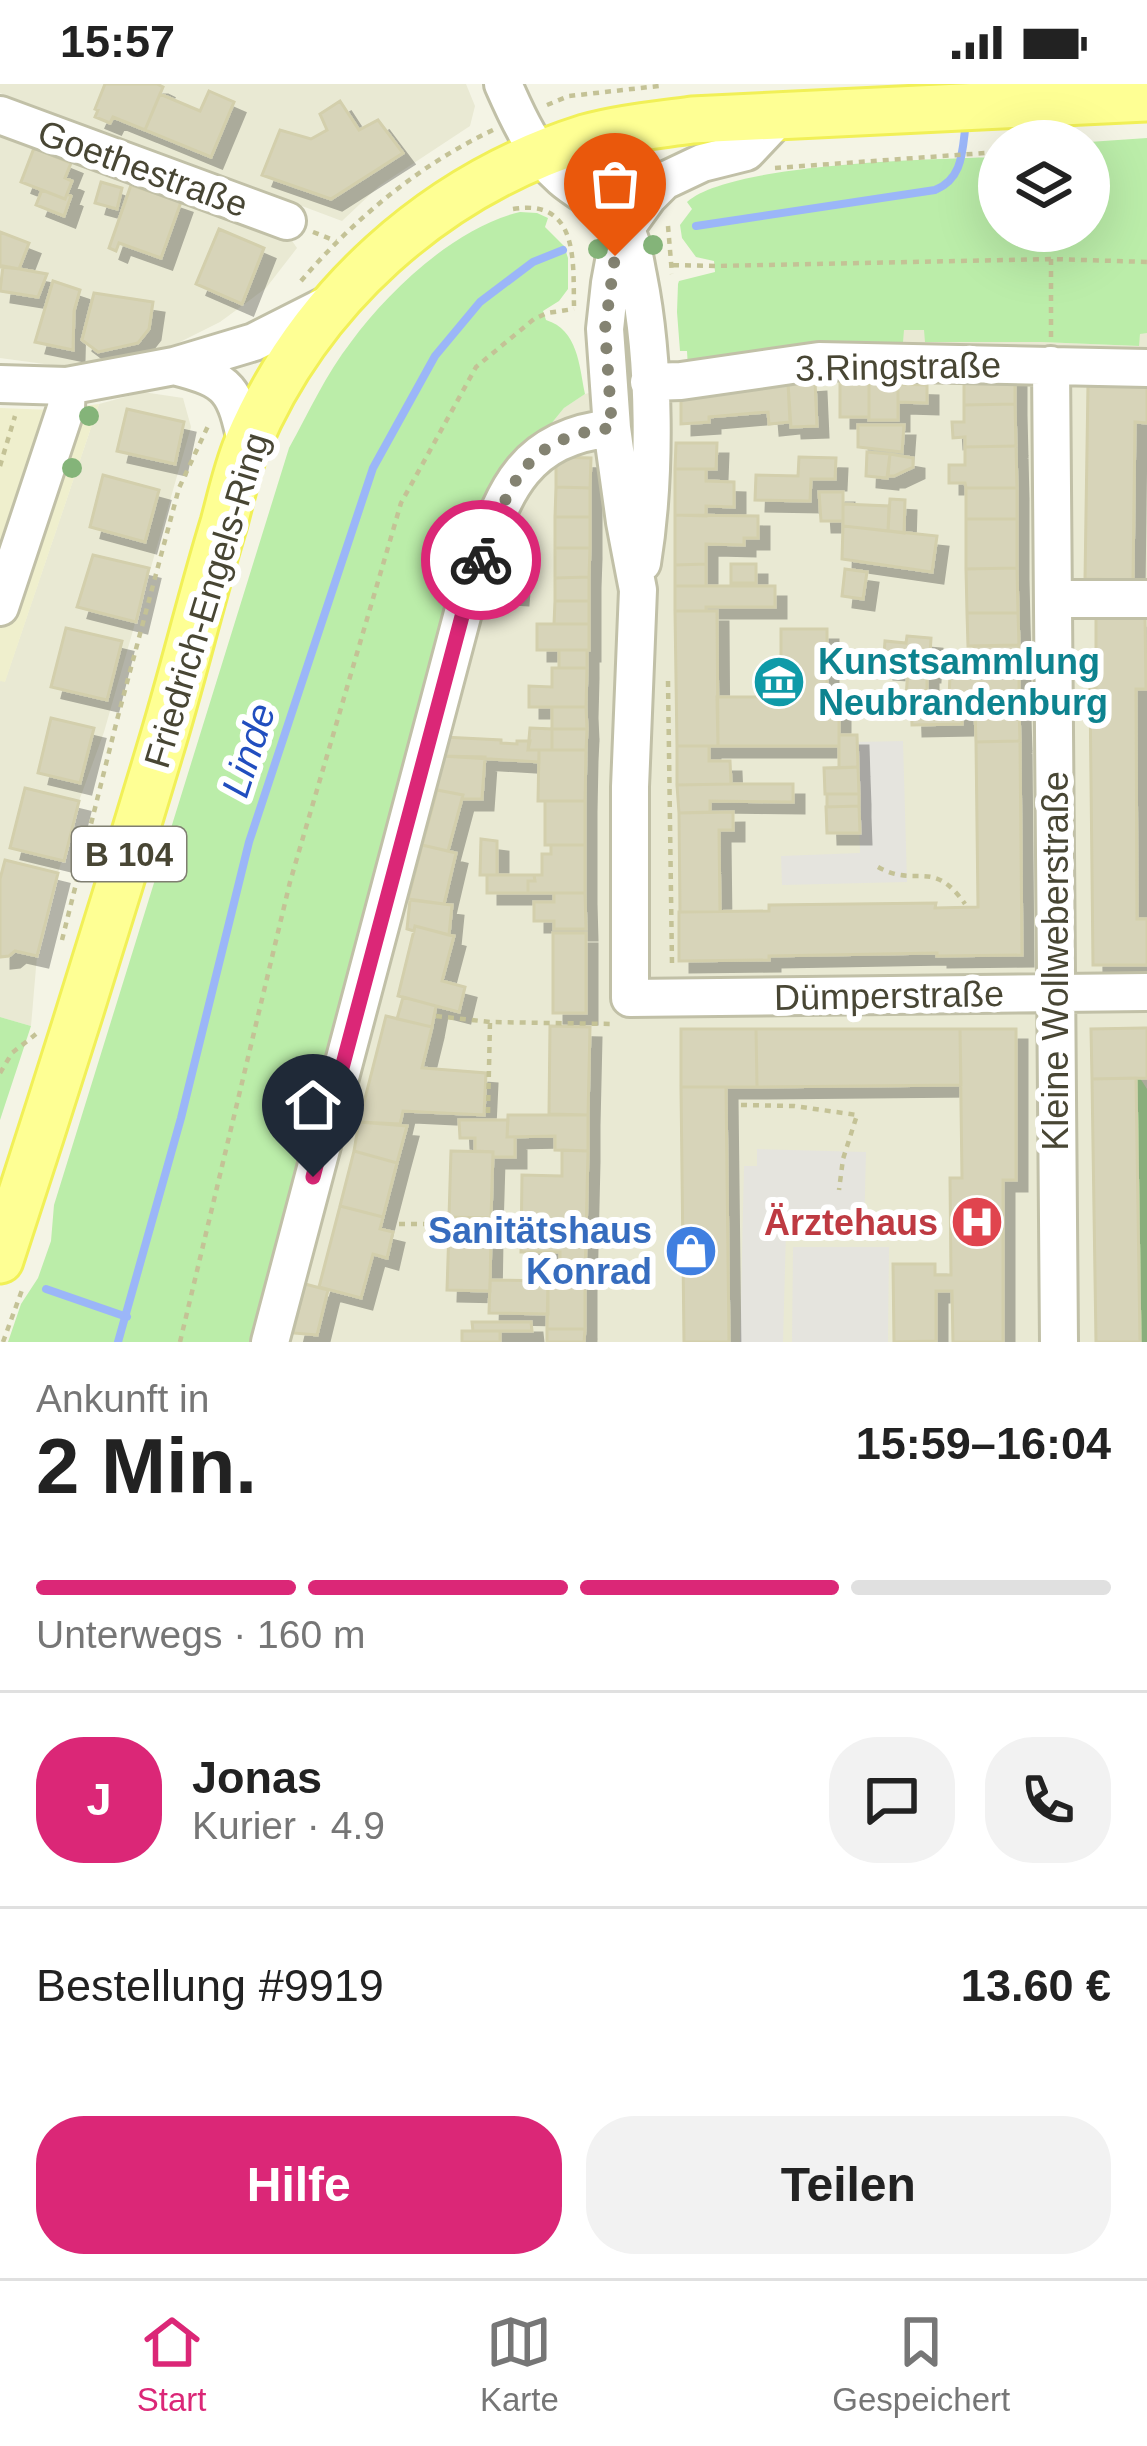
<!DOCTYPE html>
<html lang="de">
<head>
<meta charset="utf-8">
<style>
	:root { --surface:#fff; --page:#f2f2f2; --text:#222; --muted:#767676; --line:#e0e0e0; --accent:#db2777 }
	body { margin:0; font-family:Arial,sans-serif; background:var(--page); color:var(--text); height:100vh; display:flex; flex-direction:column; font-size:45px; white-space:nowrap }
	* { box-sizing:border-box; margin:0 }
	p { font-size:39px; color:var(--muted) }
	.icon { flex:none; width:66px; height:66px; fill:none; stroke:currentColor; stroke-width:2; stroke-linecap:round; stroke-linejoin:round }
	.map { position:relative; height:1258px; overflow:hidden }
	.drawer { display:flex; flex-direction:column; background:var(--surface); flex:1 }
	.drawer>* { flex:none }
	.controls { position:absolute; left:978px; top:36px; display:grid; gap:24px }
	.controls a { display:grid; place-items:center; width:132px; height:132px; border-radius:50%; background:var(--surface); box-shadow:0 12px 48px #0002; font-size:60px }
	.pin { position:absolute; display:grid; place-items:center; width:102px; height:102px; color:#fff; margin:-123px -51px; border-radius:50% 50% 50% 0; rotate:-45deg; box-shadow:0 0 12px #0007 }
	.pin .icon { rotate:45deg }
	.courier { position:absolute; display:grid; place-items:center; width:120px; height:120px; margin:-60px; border:9px solid #db2777; border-radius:50%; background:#fff; color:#222; box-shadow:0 3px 15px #0007 }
	.headline em { font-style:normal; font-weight:700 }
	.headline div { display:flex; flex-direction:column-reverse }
	.headline { display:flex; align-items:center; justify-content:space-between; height:204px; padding:0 36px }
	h1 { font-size:78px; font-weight:700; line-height:90px }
	.bar { display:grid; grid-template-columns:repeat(4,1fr); gap:18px 12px; align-content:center; height:144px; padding:0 36px }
	.bar i { height:15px; border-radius:9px; background:var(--line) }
	.bar .active { background:var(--accent) }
	.bar p { grid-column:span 4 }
	.line { display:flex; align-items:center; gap:30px; padding:0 36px; border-top:3px solid var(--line) }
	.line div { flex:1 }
	.round { display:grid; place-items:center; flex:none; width:126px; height:126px; border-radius:48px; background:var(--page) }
	.action { display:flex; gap:24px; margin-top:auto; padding:24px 36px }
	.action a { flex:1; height:138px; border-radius:48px; background:var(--accent); color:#fff; font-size:48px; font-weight:700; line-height:138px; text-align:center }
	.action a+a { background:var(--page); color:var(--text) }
	.status { display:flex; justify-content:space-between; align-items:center; height:84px; padding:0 60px; background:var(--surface); direction:ltr }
	.status svg { height:33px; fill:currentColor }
	.tab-bar { display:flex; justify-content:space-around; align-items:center; height:168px; border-top:3px solid var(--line); background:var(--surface); font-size:33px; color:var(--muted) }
	.tab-bar a { display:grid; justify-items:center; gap:6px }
	.tab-bar .active { color:var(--accent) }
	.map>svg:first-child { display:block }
	.residential { fill:#e9e9d3 }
	.education { fill:#efefcd }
	.green { fill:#bbeda9 }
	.parking { fill:#e5e4de }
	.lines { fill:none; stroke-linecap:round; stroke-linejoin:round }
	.stream { stroke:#9bb6f8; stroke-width:8 }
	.building { fill:#d7d4b9; stroke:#d3cfac; stroke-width:3; filter:url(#shadow) }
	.minor-casing { stroke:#c1c0a7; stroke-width:42 }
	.major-casing { stroke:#f1f057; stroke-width:51 }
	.path { stroke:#c4c296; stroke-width:4.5; stroke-dasharray:6 6; stroke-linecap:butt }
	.minor { stroke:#fff; stroke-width:36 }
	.major { stroke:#feff94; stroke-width:45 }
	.tree { fill:#84b479 }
	.done { stroke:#848372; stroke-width:12; stroke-dasharray:0 21.6 }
	.route { stroke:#db2777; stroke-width:15 }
	.labels { text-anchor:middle; stroke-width:12; stroke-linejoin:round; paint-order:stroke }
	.shield { fill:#fff; stroke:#7f7e71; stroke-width:3 }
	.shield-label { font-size:33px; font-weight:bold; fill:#484634 }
	.street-label { font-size:36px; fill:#484634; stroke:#fff }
	.culture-label { font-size:36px; font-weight:bold; fill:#0d838f; stroke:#fff; text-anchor:start }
	.health-label { font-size:36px; font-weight:bold; fill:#be3a42; stroke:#fff; text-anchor:end }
	.shop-label { font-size:36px; font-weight:bold; fill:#366cbe; stroke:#fff; text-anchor:end }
	.water-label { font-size:39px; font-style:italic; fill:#214ebf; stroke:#fff }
</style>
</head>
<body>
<div class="status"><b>15:57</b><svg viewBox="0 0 49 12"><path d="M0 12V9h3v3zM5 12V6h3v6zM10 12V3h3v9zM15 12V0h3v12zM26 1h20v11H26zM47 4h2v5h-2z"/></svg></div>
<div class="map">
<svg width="1147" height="1258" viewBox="0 0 1147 1258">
	<defs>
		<filter id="shadow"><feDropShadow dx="11" dy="11" stdDeviation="0" flood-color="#0004"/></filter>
	</defs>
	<rect width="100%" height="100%" fill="#f4f4e5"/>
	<path class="residential" d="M0,0H466L475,22L470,42L379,102L342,137L0,9Z
		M0,43L288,151L297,164L266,204L220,238L164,266L59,282L0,274Z
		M903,246H925L926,258H1041L1138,262L1140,249H1147V1258H264L503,399L564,324L585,310L680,286L818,258H903Z
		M143,308L183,314L191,343L104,648L79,717L58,789L37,872L31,942L0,933V597H5L99,320Z"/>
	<path class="education" d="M99,320L5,598L0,597V324L52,326Z"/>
	<path class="green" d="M1147,54V249L1140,250L1139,262L1041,258H925L924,246H904L903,258H818L688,284L687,267H680L677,228L678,200L679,197L715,188L714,177L696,173L682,154L680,141L692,125L687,118C731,79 934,75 999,73V147H1089V58Z
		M520,128L537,129L548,134L545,143L564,162L568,174V205L559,217L543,227L546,236C578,246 579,281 585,310L564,324L503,399L264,1258H8L21,1220L38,1194L51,1157L54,1121L289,364C309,328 326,290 351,258C389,206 456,143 520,128Z
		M0,933L31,942L0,1036Z
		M1136,994H1140L1147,1005V1258H1140Z"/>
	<path class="parking" d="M903,657L907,798L782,801L781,772L860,769L857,658Z
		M757,1065L866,1068L864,1148L786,1147L783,1258H740L744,1082H757Z
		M793,1163H889L888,1258H792Z"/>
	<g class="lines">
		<path class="stream" d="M696,142L935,106C964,94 962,66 966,38
			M46,1205L127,1233
			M118,1258L181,1034L249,758L373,384L435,272L480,218L533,178L563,166"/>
	</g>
	<path class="building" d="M105,0H157L163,3L145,46L113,33L110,39L95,33L98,26L95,25Z
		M209,7L234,18L211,73L145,46L160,10L200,27Z
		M340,17L359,46L378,36L403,69L331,115L262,91L280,46L311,55L327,46L320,30Z
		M34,64L71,79L65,94L72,97L65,115L21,98Z
		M101,98L122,104L117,125L95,119Z
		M131,101L181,118L161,174L119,159L116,167L109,164Z
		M42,106L65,115L67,110L71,112L64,132L36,121Z
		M219,145L264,164L242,220L196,200Z
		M0,148L29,159L19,185L0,183Z
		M3,182L47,190L38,213L0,207Z
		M53,197L80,206L74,227L73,266L35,258Z
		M94,209L153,218L149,245L138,259L98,268L82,256Z
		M964,289H1015V320L964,321Z
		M840,294H869V333H840Z
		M869,294H898V336H869Z
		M815,297L817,342L791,343L788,299Z
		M788,299L790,338L769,340L768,328L709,333V338L681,340V305Z
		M898,300L927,301V319L898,318Z
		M1088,300L1147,301V339L1135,338L1133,496L1085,495Z
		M1015,320L1016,362L965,363V353L953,354L952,338H964V321Z
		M127,325L184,338L175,380L117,367Z
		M858,341H904L902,368L858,363Z
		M676,359H717L716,385H675Z
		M1016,362L1017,404H966L965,399H949V381H965V363Z
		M867,368L890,370L887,394L866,392Z
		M890,370L913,374V383L894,392H888Z
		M556,373L591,374L590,404L556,403Z
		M799,373L836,374L835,395H811L810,417L755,416L756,391L798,392Z
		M675,385H706V397L734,398V423L706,422V432L675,431Z
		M103,391L159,406L145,458L90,443Z
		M556,403L590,404V433H555Z
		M966,404H1017V435H966Z
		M819,408H843V437H821Z
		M890,415L905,416L904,449L888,447Z
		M843,420L889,422L888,447L843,442Z
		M675,431L758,432V454H744V461L706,460V480L675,481Z
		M555,433H590V464H555Z
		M966,435H1017V484L966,485Z
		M843,442L937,452L932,488L842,475Z
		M506,459L527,460L525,485L495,483Z
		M555,464H590L589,493L555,494Z
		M93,471L149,484L136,538L77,523Z
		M706,480V502H675V481Z
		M731,480H756V499H731Z
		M495,483L519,485L517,510L484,508Z
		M1017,484L1018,529H967L966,485Z
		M845,485L867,488L863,515L842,512Z
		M589,493V517H555V494Z
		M675,502H775V523H706V527H675Z
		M555,517H589V540H554Z
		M675,527H717L718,662H677Z
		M967,529H1018L1019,561L968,562Z
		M1145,533L1146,605H1136L1137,835H1147V881H1093L1090,604H1096V534Z
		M537,540H589V566H537Z
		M66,544L122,557L107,616L51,603Z
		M781,545H827V609H839V662H718L717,613H781Z
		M907,552L931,554L929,587L883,584L885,557L906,559Z
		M1019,561V588L975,589L974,562Z
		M559,566H587V584H559Z
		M552,584H587L586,623H529V602L552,603Z
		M908,585L927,587V614H906Z
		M1019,588V624L975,625V613L949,614L950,591Z
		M911,614H962V640L912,641Z
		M552,623H586L587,645H552Z
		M1019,624L1020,657L976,658L975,625Z
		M51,634L94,644L80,699L38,689Z
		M530,644L552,645V666H528Z
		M552,645H587L586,666H552Z
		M839,651H857L858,683L839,684Z
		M443,653L501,656V659L517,660V657H530L528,666H539V678L443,672Z
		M1020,657L1022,871L937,872V869L769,872V876L679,877V828L769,827V821L936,819L935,824L978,823L976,658Z
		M677,662H709V677H730L731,700L677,701Z
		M539,666H586L585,717H538Z
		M439,672L485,673L482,715H462L463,711L432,705Z
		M858,683L859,710H825L824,684Z
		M731,700H793V718L710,717V728L679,729L677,701Z
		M25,704L79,717L64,777L10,764Z
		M437,706L463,711L448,767L422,761Z
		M827,710H859V722L827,723Z
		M545,717H585V761H545Z
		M859,722L860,749H827L826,723Z
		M733,728V746H719L720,828H680L679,729Z
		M481,755L497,757V791H480Z
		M422,761L456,769L444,820L408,815Z
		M551,761H585V809H528V797H535L534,791H542V770H551Z
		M5,776L58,789L37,872L15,867L9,872L0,873V795Z
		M487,791H534L535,797H528V809H487Z
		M554,809H585L586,845H554V837H534V818H554Z
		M410,816L452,821L449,851L415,842L414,847L407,845Z
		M415,842L454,852L442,897L465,903L459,928L398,912Z
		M553,849H586V929H553Z
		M403,913L436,922L432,943L397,935Z
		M386,932L432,943L422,984L486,989L484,1031L403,1027L400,1040L359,1038Z
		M550,942L590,943L588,1031L549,1030Z
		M1144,944H1147V994L1092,995L1091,945Z
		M681,945H756L757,1003H681Z
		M756,945H960L961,1001L757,1003Z
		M960,945H1016V1096H1003V1258H953L952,1207H936V1257L894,1258L893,1180H935V1191H951L950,1094H962Z
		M1136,994L1140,1258H1096L1092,995Z
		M681,1003H726L729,1258H684Z
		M508,1031H588V1067L555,1066V1052L507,1053Z
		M459,1036H508L507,1053H515V1073H493V1068L475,1067V1054H460Z
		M359,1038L407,1042L397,1079L354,1067Z
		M562,1066L588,1067L585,1198H560V1168H521L522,1091L562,1092Z
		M354,1067L397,1079L383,1133L340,1122Z
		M451,1067L493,1068L491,1134L449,1133Z
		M340,1122L383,1133L380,1145L393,1148L387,1174L373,1170L361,1214L319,1203Z
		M449,1145L491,1146L490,1207L447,1206Z
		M490,1196L548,1197V1230L489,1229Z
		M548,1197L585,1198V1245H547Z
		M305,1200L328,1206L317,1251L293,1249Z
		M472,1238H531L532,1247H473Z
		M547,1245H585L584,1258H547Z
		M462,1247H500V1258H462Z"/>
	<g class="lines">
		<g class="minor-casing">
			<path id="minor" d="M503,0C517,32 534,70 562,94C581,111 612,123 626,147C633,159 635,178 638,192C655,277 656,393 642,479
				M0,31L287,137
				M781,31L746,68L702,79L664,97L648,113L625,145L615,172L610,199L605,245L612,344L625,438L638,506L630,703V914L1147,908
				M1051,281L1059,1258
				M174,282C231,296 235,306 247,362
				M649,298L681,297L819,277L1147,284
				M0,300L67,302L174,282L254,258L331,219
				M1053,515H1147
				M0,523L66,324L67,302
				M270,1258L469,506C501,424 510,355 612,344"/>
		</g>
		<g class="major-casing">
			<path id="major" d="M0,1176C56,1006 109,837 160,666C183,591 201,514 224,439C231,413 237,385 247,361C309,214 434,102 585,54C620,44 657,41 692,36L1147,14"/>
		</g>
		<path class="path" d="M547,21L569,12L659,2
			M775,84L999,68
			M513,125C579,114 573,178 574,222
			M668,142L672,190
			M313,148L336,157
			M673,181L715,182L1051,175L1147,178
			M301,197C354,135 419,81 493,46
			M1051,253V175
			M0,382L15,332
			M668,597L672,880
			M878,783C917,805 932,773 965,820
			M62,856L117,636L179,404L208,342
			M436,932L490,938L612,940
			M0,989L12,969L36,950
			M741,1021L794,1022L857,1031L843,1075L839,1106
			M488,1029L490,938
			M399,1140H510
			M3,1258L22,1206
			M180,1258L290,798L401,419L476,283L534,235L547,229L574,225"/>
		<use href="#minor" class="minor"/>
		<use href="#major" class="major"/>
	</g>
	<g class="tree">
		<circle cx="653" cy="161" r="10"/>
		<circle cx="598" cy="165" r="10"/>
		<circle cx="89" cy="332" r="10"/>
		<circle cx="72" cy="384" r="10"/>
	</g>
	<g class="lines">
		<path class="done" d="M481,476C510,402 522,353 612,344L605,245L615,172"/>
		<path class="route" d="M313,1093L469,506L481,476"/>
	</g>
	<defs>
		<g id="museum-disc" transform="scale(2.7)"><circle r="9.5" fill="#0f9aa8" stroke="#fff"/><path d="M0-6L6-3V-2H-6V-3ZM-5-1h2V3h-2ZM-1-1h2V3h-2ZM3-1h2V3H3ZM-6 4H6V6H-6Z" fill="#fff"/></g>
		<g id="hospital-disc" transform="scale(2.7)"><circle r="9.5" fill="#e0444e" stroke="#fff"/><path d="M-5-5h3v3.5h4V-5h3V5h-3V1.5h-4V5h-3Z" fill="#fff"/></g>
		<g id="shop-disc" transform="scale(2.7)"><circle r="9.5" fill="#3f7fe0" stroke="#fff"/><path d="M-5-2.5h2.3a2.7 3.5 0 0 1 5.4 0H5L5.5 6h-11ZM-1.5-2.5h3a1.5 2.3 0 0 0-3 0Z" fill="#fff"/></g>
	</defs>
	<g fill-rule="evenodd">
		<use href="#museum-disc" x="779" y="598"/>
		<use href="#hospital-disc" x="977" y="1138"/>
		<use href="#shop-disc" x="691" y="1167"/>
	</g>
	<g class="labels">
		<rect class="shield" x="72" y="743" width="114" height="54" rx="9"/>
		<g class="shield-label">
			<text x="129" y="782">B 104</text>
		</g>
		<g class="street-label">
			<text transform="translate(143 84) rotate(20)" y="13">Goethestraße</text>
			<text transform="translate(898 282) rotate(-1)" y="13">3.Ringstraße</text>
			<text transform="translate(206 516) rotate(-73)" y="13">Friedrich-Engels-Ring</text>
			<text transform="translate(1055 877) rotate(-90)" y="13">Kleine Wollweberstraße</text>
			<text transform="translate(889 911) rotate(-1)" y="13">Dümperstraße</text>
		</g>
		<g class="culture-label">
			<text x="818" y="590">Kunstsammlung<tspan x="818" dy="41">Neubrandenburg</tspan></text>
		</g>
		<g class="health-label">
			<text x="938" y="1151">Ärztehaus</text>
		</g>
		<g class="shop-label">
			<text x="652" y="1159">Sanitätshaus<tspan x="652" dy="41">Konrad</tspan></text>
		</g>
		<g class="water-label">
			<text transform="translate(248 666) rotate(-72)" y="14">Linde</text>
		</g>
	</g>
</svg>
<div class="controls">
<a><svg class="icon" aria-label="layers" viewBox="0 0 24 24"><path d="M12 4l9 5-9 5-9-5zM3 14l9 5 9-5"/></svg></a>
</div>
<div class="pin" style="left:615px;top:172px;background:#ea580c"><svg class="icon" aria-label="bag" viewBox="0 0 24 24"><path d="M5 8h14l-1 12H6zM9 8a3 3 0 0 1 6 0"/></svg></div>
<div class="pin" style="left:313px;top:1093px;background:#1f2937"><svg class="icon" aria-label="home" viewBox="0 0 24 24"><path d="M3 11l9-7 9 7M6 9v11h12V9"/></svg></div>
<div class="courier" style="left:481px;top:476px"><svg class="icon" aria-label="bike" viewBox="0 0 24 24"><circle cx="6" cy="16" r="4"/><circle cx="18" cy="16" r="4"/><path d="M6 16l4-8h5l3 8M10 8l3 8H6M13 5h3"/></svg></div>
</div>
<section class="drawer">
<div class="headline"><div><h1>2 Min.</h1><p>Ankunft in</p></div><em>15:59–16:04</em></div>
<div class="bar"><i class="active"></i><i class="active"></i><i class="active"></i><i></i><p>Unterwegs · 160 m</p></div>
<div class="line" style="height:216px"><b class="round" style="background:var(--accent);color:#fff">J</b><div><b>Jonas</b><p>Kurier · 4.9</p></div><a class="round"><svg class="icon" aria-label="chat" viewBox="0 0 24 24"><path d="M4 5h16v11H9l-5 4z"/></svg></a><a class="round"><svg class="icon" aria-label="phone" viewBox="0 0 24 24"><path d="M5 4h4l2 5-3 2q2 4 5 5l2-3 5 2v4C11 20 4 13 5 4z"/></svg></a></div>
<div class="line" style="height:156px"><div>Bestellung #9919</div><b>13.60 €</b></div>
<div class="action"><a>Hilfe</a><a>Teilen</a></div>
</section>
<nav class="tab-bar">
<a class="active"><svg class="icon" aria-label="home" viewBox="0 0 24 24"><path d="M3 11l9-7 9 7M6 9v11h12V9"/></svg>Start</a>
<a><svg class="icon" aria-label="map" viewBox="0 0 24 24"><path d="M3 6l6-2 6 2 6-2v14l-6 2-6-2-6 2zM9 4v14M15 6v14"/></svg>Karte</a>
<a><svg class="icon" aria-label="saved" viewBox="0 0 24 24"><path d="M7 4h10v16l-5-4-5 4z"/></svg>Gespeichert</a>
</nav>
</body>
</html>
